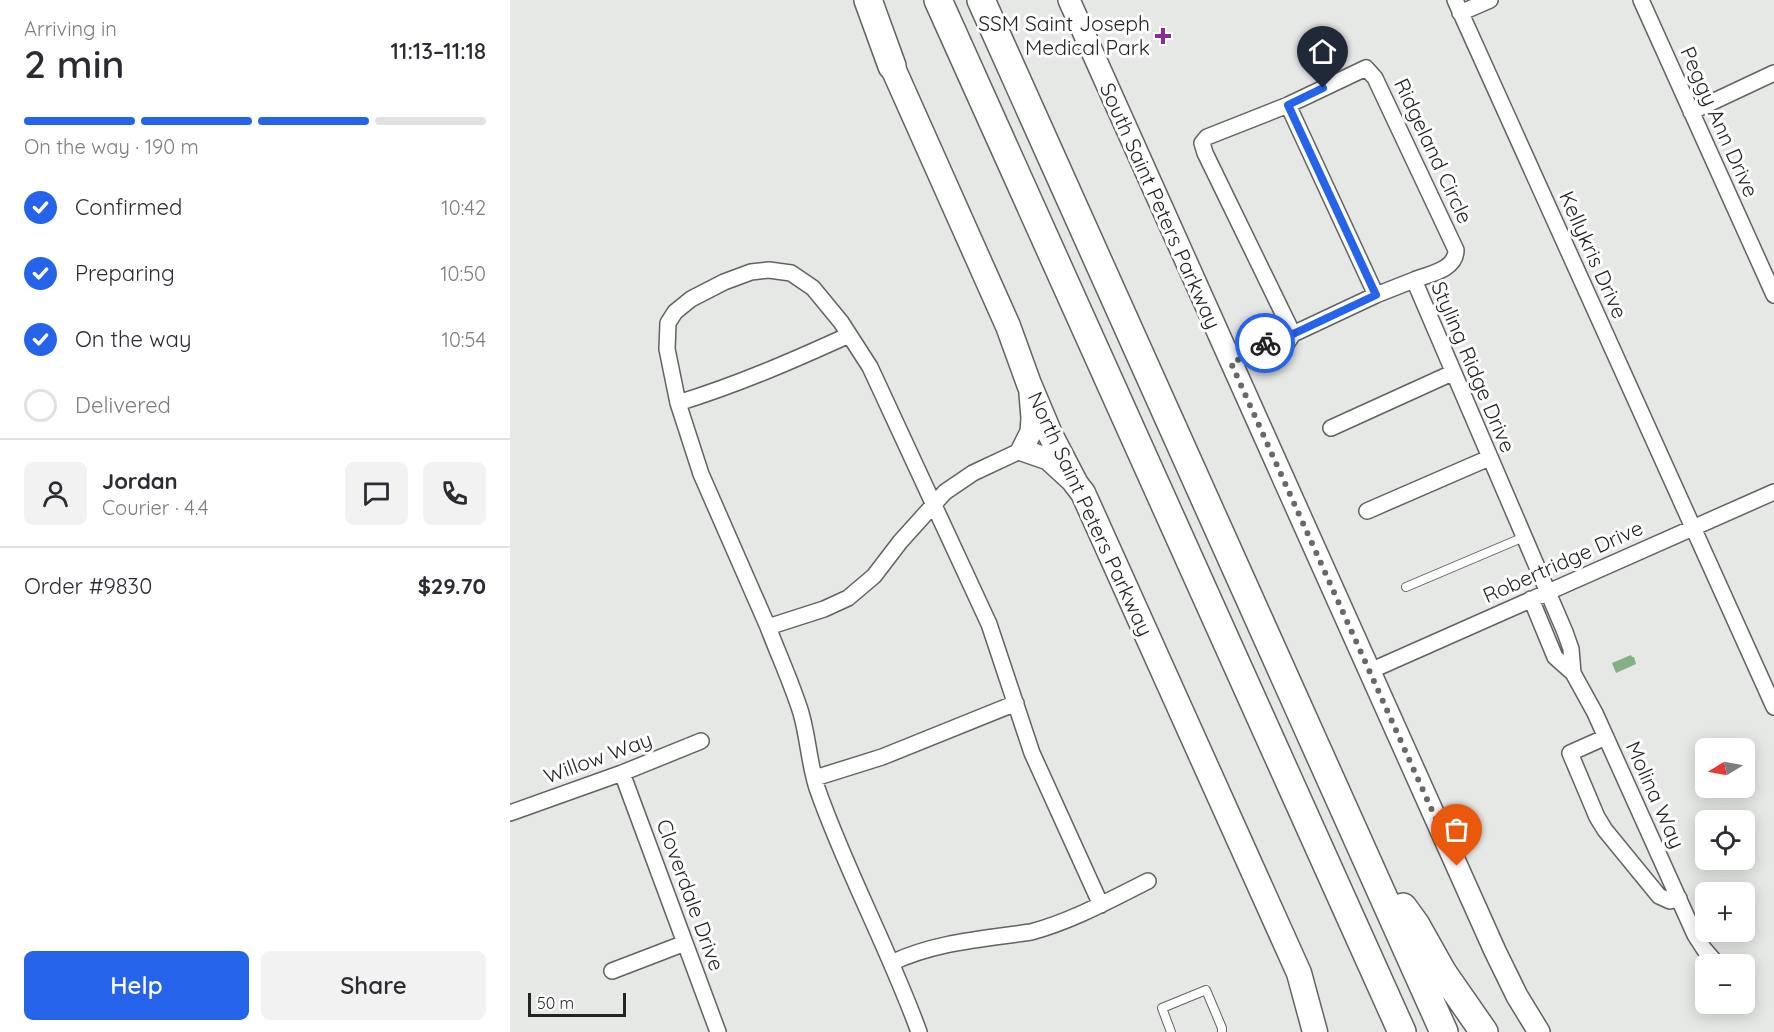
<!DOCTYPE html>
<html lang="en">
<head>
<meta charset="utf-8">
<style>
	:root { --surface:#fff; --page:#f2f2f3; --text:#2b2b33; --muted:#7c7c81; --line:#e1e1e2; --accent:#2563eb }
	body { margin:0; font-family:Quicksand,sans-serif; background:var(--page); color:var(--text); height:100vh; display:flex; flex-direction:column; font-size:22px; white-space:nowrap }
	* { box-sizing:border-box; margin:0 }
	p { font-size:20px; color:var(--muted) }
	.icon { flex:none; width:33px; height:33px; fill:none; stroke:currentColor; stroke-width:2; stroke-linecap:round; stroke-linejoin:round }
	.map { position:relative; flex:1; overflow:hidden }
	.side { display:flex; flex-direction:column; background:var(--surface); width:510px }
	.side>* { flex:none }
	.needle { width:39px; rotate:260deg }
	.buttons { position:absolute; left:1185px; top:738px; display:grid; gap:12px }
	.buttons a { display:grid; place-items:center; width:60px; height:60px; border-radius:9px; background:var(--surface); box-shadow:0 3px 15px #0003; font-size:30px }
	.scale { position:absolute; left:18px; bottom:15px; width:98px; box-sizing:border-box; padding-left:6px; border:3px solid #232523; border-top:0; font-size:16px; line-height:21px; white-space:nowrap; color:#232523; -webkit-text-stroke:4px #fff; paint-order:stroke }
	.pin { position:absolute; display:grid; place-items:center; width:51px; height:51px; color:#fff; margin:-62px -26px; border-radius:50% 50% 50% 0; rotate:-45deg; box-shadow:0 0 6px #0007 }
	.pin .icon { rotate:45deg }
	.courier { position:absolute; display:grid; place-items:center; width:60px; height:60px; margin:-30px; border:4px solid #2563eb; border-radius:50%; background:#fff; color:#222; box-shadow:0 2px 8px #0007 }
	.summary em { font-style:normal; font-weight:600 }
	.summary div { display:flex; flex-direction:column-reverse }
	.summary { display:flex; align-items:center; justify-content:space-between; height:102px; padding:0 24px }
	h1 { font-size:39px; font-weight:600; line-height:45px }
	.bar { display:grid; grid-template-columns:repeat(4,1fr); gap:9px 6px; align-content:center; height:72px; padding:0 24px }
	.bar i { height:8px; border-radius:4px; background:var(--line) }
	.bar .selected { background:var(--accent) }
	.bar p { grid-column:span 4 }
	.line { display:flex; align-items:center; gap:15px; padding:0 24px; border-top:2px solid var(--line) }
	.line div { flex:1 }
	.round { display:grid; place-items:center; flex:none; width:63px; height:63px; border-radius:9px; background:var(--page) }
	ol { padding:0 24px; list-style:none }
	li { display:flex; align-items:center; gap:18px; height:66px }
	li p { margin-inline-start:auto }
	li .icon { padding:6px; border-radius:50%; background:var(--accent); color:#fff; stroke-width:4 }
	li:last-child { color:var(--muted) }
	li i { width:33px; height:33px; border:3px solid var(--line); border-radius:50% }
	.action { display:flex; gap:12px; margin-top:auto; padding:12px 24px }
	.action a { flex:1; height:69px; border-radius:9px; background:var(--accent); color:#fff; font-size:24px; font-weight:600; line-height:69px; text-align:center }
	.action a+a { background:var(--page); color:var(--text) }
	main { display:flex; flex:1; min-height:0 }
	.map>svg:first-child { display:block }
	.water { fill:#86af82 }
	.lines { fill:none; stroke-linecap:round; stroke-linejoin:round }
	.lane-casing { stroke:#606360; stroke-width:10 }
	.street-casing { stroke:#606360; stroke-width:18 }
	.secondary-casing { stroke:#606360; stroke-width:24 }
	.primary-casing { stroke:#606360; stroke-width:27 }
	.highway-casing { stroke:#606360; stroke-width:30 }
	.lane { stroke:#fff; stroke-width:8 }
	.street { stroke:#fff; stroke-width:15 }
	.secondary { stroke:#fff; stroke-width:21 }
	.primary { stroke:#fff; stroke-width:24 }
	.highway { stroke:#fff; stroke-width:27 }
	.done { stroke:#676967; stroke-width:6; stroke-dasharray:0 10.8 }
	.route { stroke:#2563eb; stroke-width:8 }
	.poi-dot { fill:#892c97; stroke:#fff; stroke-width:2 }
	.labels { text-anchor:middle; stroke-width:6; stroke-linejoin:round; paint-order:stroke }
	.poi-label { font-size:21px; fill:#232523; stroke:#fff; text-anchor:end }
	.street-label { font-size:21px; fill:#232523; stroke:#fff }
</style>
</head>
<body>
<main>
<section class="side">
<div class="summary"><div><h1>2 min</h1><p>Arriving in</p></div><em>11:13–11:18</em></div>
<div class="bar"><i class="selected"></i><i class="selected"></i><i class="selected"></i><i></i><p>On the way · 190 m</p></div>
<ol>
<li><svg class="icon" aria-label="check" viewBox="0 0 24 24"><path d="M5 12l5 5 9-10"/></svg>Confirmed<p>10:42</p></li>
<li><svg class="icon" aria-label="check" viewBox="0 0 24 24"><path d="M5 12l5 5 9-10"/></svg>Preparing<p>10:50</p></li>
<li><svg class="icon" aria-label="check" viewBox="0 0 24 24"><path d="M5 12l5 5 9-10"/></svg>On the way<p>10:54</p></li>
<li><i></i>Delivered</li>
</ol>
<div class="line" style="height:108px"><a class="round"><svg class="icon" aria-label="person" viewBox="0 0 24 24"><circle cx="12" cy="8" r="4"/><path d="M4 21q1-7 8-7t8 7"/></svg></a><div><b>Jordan</b><p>Courier · 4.4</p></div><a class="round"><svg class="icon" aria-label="chat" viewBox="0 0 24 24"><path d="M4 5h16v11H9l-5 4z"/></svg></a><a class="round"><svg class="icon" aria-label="phone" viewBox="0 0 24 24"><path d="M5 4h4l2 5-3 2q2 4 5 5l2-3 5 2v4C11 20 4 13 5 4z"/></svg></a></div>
<div class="line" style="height:78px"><div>Order #9830</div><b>$29.70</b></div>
<div class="action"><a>Help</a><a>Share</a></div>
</section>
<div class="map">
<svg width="1264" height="1032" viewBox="0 0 1264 1032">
	<rect width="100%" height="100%" fill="#e5e8e4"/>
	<path class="water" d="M1121,655L1122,657H1124L1126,664L1106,673L1102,663Z"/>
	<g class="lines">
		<g class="lane-casing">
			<path id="lane" d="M896,587L1014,537
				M661,1032L652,1008L696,990L712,1028V1032"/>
		</g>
		<g class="street-casing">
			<path id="street" d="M945,0L1264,707
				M1131,0L1264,295
				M950,13L980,0
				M778,105L866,295
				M1181,112L1264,73
				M748,351L757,354L777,343L783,334L695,153L692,143L697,137L778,105L856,68L865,78L946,250C946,270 919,274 904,280
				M721,363L748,351L753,344L773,333L783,334L866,295L904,280L1055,632L1061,649L1063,673
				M168,403C229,384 282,361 339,335
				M821,428L942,373
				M857,511L979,458
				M1021,599L1045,657L1063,673L1085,713L1185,935L1194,949L1207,964
				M258,627L191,474L168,403L157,349L158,323L165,312L181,299L214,282L241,272L259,270L281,273L303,288L331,322L360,367L479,624L522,753L591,905
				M860,671L1264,492
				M1096,737L1060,753L1087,817L1095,830L1149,896L1160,901L1169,898
				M112,773L208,1032
				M305,778L372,757L506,703
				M0,813L112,773L191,741
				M381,963C425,942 473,939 521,932C562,921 600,900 638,881
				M102,971L175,943
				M409,1032C379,949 336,871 307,788C299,763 298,737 291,713C282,684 269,656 258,627L314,609L338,598L364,576L390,542L435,492L463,473L512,450"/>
		</g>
		<g class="secondary-casing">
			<path id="secondary" d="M559,0L985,951L1007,996L1029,1032
				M520,394L522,418L521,432L512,450L538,459L562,481"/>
		</g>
		<g class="primary-casing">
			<path id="primary" d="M382,66L498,326L519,384L540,434L566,484L573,493L789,973L805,1032"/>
		</g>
		<g class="highway-casing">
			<path id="highway" d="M358,0L382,66
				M428,0L892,1032
				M471,0L934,1032
				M893,907L906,925L933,973L974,1032"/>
		</g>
		<use href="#lane" class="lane"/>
		<use href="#street" class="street"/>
		<use href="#secondary" class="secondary"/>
		<use href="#primary" class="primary"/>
		<use href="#highway" class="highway"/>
	</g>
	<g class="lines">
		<path class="done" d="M755,343L748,351L721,363L947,866"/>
		<path class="route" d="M755,343L773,333L783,334L866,295L778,105L813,88"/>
	</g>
	<path class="poi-dot" d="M650 27h6v6h6v6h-6v6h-6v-6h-6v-6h6z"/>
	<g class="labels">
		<g class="poi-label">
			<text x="640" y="31">SSM Saint Joseph<tspan x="640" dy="24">Medical Park</tspan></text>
		</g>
		<g class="street-label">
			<text transform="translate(1209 122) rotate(66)" y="7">Peggy Ann Drive</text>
			<text transform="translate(923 151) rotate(65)" y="7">Ridgeland Circle</text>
			<text transform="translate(650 206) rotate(66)" y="7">South Saint Peters Parkway</text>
			<text transform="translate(1083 255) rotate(66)" y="7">Kellykris Drive</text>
			<text transform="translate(963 367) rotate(67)" y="7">Styling Ridge Drive</text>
			<text transform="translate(580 514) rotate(65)" y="7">North Saint Peters Parkway</text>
			<text transform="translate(1053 562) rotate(-24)" y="7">Robertridge Drive</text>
			<text transform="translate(88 758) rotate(-20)" y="7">Willow Way</text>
			<text transform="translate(1145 795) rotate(66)" y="7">Molina Way</text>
			<text transform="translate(180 895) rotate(70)" y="7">Cloverdale Drive</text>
		</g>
	</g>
</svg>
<div class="buttons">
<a><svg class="needle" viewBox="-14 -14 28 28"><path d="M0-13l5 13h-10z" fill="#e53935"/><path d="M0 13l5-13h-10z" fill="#7c7c81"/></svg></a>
<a><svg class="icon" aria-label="locate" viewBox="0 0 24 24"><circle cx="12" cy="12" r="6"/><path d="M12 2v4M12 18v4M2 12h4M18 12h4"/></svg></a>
<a>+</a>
<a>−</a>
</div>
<div class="scale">50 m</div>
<div class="pin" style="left:947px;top:866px;background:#ea580c"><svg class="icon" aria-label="bag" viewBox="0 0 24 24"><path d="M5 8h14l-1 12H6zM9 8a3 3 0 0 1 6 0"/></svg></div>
<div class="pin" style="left:813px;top:88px;background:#1f2937"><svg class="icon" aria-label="home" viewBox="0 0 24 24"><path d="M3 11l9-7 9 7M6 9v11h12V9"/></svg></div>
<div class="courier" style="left:755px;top:343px"><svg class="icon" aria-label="bike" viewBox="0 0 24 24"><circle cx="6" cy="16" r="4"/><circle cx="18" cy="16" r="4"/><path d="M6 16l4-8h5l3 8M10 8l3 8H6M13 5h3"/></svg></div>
</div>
</main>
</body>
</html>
